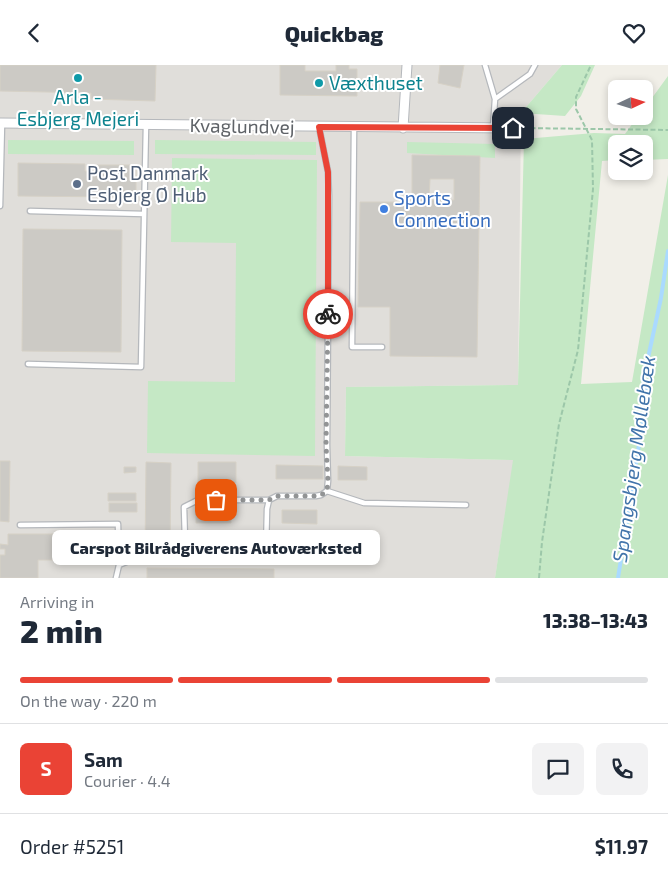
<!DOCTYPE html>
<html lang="en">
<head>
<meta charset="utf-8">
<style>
	:root { --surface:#fff; --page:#f2f2f3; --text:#1f2937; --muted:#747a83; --line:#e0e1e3; --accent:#ea4335 }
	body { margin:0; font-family:"Exo 2",sans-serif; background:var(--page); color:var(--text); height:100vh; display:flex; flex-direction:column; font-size:19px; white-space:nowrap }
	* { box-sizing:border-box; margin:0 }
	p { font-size:16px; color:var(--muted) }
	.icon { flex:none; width:28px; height:28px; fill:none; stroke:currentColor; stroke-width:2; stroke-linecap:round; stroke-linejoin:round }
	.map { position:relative; height:513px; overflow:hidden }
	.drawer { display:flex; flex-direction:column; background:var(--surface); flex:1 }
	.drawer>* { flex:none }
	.needle { width:32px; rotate:86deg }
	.fabs { position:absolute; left:608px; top:15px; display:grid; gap:10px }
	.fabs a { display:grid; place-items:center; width:45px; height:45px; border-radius:8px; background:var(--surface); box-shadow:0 2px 8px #0003; font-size:25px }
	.pin { position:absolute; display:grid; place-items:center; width:42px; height:42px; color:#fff; margin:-21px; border-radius:10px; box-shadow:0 2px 8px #0006 }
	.courier { position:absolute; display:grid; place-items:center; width:50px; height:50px; margin:-25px; border:4px solid #ea4335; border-radius:50%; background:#fff; color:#222; box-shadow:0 1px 6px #0007 }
	.bubble { position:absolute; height:35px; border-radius:8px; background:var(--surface); box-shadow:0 2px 8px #0003; font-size:16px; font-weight:800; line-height:35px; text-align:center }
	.summary em { font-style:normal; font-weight:800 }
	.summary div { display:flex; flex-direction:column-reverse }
	.summary { display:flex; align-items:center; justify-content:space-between; height:85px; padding:0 20px }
	h1 { font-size:32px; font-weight:800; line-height:38px }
	.bar { display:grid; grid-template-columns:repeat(4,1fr); gap:8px 5px; align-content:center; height:60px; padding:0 20px }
	.bar i { height:6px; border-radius:4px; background:var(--line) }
	.bar .current { background:var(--accent) }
	.bar p { grid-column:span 4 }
	.line { display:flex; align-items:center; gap:12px; padding:0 20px; border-top:1px solid var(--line) }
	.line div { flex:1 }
	.round { display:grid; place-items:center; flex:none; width:52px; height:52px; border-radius:8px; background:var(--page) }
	header { display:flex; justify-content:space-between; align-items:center; height:65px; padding:0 20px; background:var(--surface); font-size:22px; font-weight:800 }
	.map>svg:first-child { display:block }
	.industrial { fill:#e0deda }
	.green { fill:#c5e8c5 }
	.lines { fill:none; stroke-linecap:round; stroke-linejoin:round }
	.stream { stroke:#aadaff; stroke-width:4 }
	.building { fill:#cccac5; stroke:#d6d1c6; fill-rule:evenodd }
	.service-casing { stroke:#b5b8bc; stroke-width:7 }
	.minor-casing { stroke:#b5b8bc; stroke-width:11 }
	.path { stroke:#9cc7a9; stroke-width:2; stroke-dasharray:5 2.5; stroke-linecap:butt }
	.service { stroke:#fff; stroke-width:4.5 }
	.minor { stroke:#fff; stroke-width:9 }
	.done { stroke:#929495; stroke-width:5; stroke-dasharray:0 9 }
	.route { stroke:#ea4335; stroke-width:6 }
	.culture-dot { fill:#0f9aa8; stroke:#fff; stroke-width:2 }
	.service-dot { fill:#5c6f8a; stroke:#fff; stroke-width:2 }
	.shop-dot { fill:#3f7fe0; stroke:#fff; stroke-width:2 }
	.labels { text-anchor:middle; stroke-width:4; stroke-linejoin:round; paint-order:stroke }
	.culture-label { font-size:19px; fill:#0d838f; stroke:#fff; text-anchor:start }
	.street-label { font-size:19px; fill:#5f6368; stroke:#fff }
	.service-label { font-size:19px; fill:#4e5e75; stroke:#fff; text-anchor:start }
	.shop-label { font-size:19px; fill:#366cbe; stroke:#fff; text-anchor:start }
	.water-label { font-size:20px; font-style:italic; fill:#4174aa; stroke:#fff }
</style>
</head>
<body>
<header><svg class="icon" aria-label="back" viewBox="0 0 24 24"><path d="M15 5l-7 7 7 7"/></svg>Quickbag<svg class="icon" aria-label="heart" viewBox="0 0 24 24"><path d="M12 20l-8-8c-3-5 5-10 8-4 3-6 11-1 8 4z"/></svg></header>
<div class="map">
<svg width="668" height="513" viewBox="0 0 668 513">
	<rect width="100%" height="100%" fill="#f1efe8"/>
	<path class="industrial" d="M0,0H562L521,48L518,320L346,322L345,391L514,395L495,513H0Z"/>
	<path class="green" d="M562,0H595L581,31L565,51L521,48Z
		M668,11V94L644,95V79H616V95L602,96L581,319L632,317L668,110V513H495L513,395L345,391L346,322L518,320L524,74L594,68L625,69L638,51H644V44Z
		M8,75L134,76V90L8,89Z
		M155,75L316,77V90L155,89Z
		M407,77L495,79V93L407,88Z
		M172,93L317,95L315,391L147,388L148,316L235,317L236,178L171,177Z"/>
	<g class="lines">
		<path class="stream" d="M618,513L647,329L643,316L661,233L668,186"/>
	</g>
	<path class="building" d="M0,0H156L155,36L91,34V28L0,26Z
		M280,0H305V6H336V0H349V4H357V31L280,30Z
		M440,0H464L460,23L438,18Z
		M412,90L480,91L477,292L390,291V242H358L360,137H412ZM430,114H454V135H429Z
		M18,98L85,99V106H95V100H136V134H121V132L18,131Z
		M23,164L122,165L121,287L22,286Z
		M0,396H10L9,457L0,456Z
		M146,397L171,398L170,488H145Z
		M198,397H236V418H198Z
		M276,400L323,401V414H276Z
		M338,401L367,402V415H338Z
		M124,402H136V407L124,408Z
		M108,428H136V436H108Z
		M109,438H137V447H109Z
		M196,444L231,445V458H196Z
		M282,445H317V459L282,458Z
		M8,469H84V495H38V513H0V490H5V484H0V479L8,480Z
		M147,503L274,504V513H147Z"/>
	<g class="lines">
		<g class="service-casing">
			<path id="service" d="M485,0L495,34L493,63
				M495,34L530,9L535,0
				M354,63L352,282H382
				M0,141L2,58
				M30,146L144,149
				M28,299L141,302L146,60
				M327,426L364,438L466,440
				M20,460L118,459L119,500
				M266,474L185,475L184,442L198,435H269
				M116,513L119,500L129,496H257C262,494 264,492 266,486L267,444L269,435L277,431H316L321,430L327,426L328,416L327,380L329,131L328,107L319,62"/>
		</g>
		<g class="minor-casing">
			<path id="minor" d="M0,58L513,63
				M403,63L407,0"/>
		</g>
		<path class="path" d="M523,63L668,65
			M539,513L542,477L559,359L578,285L593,124L592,75L576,44V32L591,0"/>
		<use href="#service" class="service"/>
		<use href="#minor" class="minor"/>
	</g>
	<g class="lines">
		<path class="done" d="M216,435H269L277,431H316L321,430L327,426L328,416L326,380L328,249"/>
		<path class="route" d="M328,249V107L319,62L513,63"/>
	</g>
	<g class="culture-dot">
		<circle cx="78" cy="13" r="5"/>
		<circle cx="319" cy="18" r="5"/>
	</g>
	<circle class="service-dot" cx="77" cy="119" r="5"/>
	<circle class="shop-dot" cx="384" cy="144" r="5"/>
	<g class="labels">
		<g class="culture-label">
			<text x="329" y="25">Væxthuset</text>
			<text x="78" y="39" text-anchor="middle">Arla -<tspan x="78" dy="22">Esbjerg Mejeri</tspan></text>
		</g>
		<g class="street-label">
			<text transform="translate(242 61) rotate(1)" y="7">Kvaglundvej</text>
		</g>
		<g class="service-label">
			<text x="87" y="115">Post Danmark<tspan x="87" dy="22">Esbjerg Ø Hub</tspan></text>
		</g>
		<g class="shop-label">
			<text x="394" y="140">Sports<tspan x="394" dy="22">Connection</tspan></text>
		</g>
		<g class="water-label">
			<text transform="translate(634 394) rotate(-82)" y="7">Spangsbjerg Møllebæk</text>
		</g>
	</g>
</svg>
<div class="fabs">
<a><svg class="needle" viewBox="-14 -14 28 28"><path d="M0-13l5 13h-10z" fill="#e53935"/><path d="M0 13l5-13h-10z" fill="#747a83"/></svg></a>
<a><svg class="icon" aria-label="layers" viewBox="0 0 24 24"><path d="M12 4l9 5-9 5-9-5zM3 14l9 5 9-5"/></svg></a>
</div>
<div class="pin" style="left:216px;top:435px;background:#ea580c"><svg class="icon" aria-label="bag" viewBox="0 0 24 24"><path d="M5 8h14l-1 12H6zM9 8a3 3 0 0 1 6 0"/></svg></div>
<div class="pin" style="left:513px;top:63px;background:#1f2937"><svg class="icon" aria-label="home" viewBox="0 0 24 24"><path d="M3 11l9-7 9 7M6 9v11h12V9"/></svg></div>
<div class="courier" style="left:328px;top:249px"><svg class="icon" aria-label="bike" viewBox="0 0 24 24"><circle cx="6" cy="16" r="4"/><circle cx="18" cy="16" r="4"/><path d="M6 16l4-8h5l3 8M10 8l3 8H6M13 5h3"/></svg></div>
<div class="bubble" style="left:52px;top:465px;width:328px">Carspot Bilrådgiverens Autoværksted</div>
</div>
<section class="drawer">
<div class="summary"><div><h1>2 min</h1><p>Arriving in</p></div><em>13:38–13:43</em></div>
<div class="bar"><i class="current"></i><i class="current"></i><i class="current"></i><i></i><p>On the way · 220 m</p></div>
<div class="line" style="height:90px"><b class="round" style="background:var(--accent);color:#fff">S</b><div><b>Sam</b><p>Courier · 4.4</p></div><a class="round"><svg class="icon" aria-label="chat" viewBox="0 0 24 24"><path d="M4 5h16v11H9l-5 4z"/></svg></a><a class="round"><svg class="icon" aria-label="phone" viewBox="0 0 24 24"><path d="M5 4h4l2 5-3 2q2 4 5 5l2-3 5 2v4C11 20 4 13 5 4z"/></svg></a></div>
<div class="line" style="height:65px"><div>Order #5251</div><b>$11.97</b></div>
</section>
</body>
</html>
